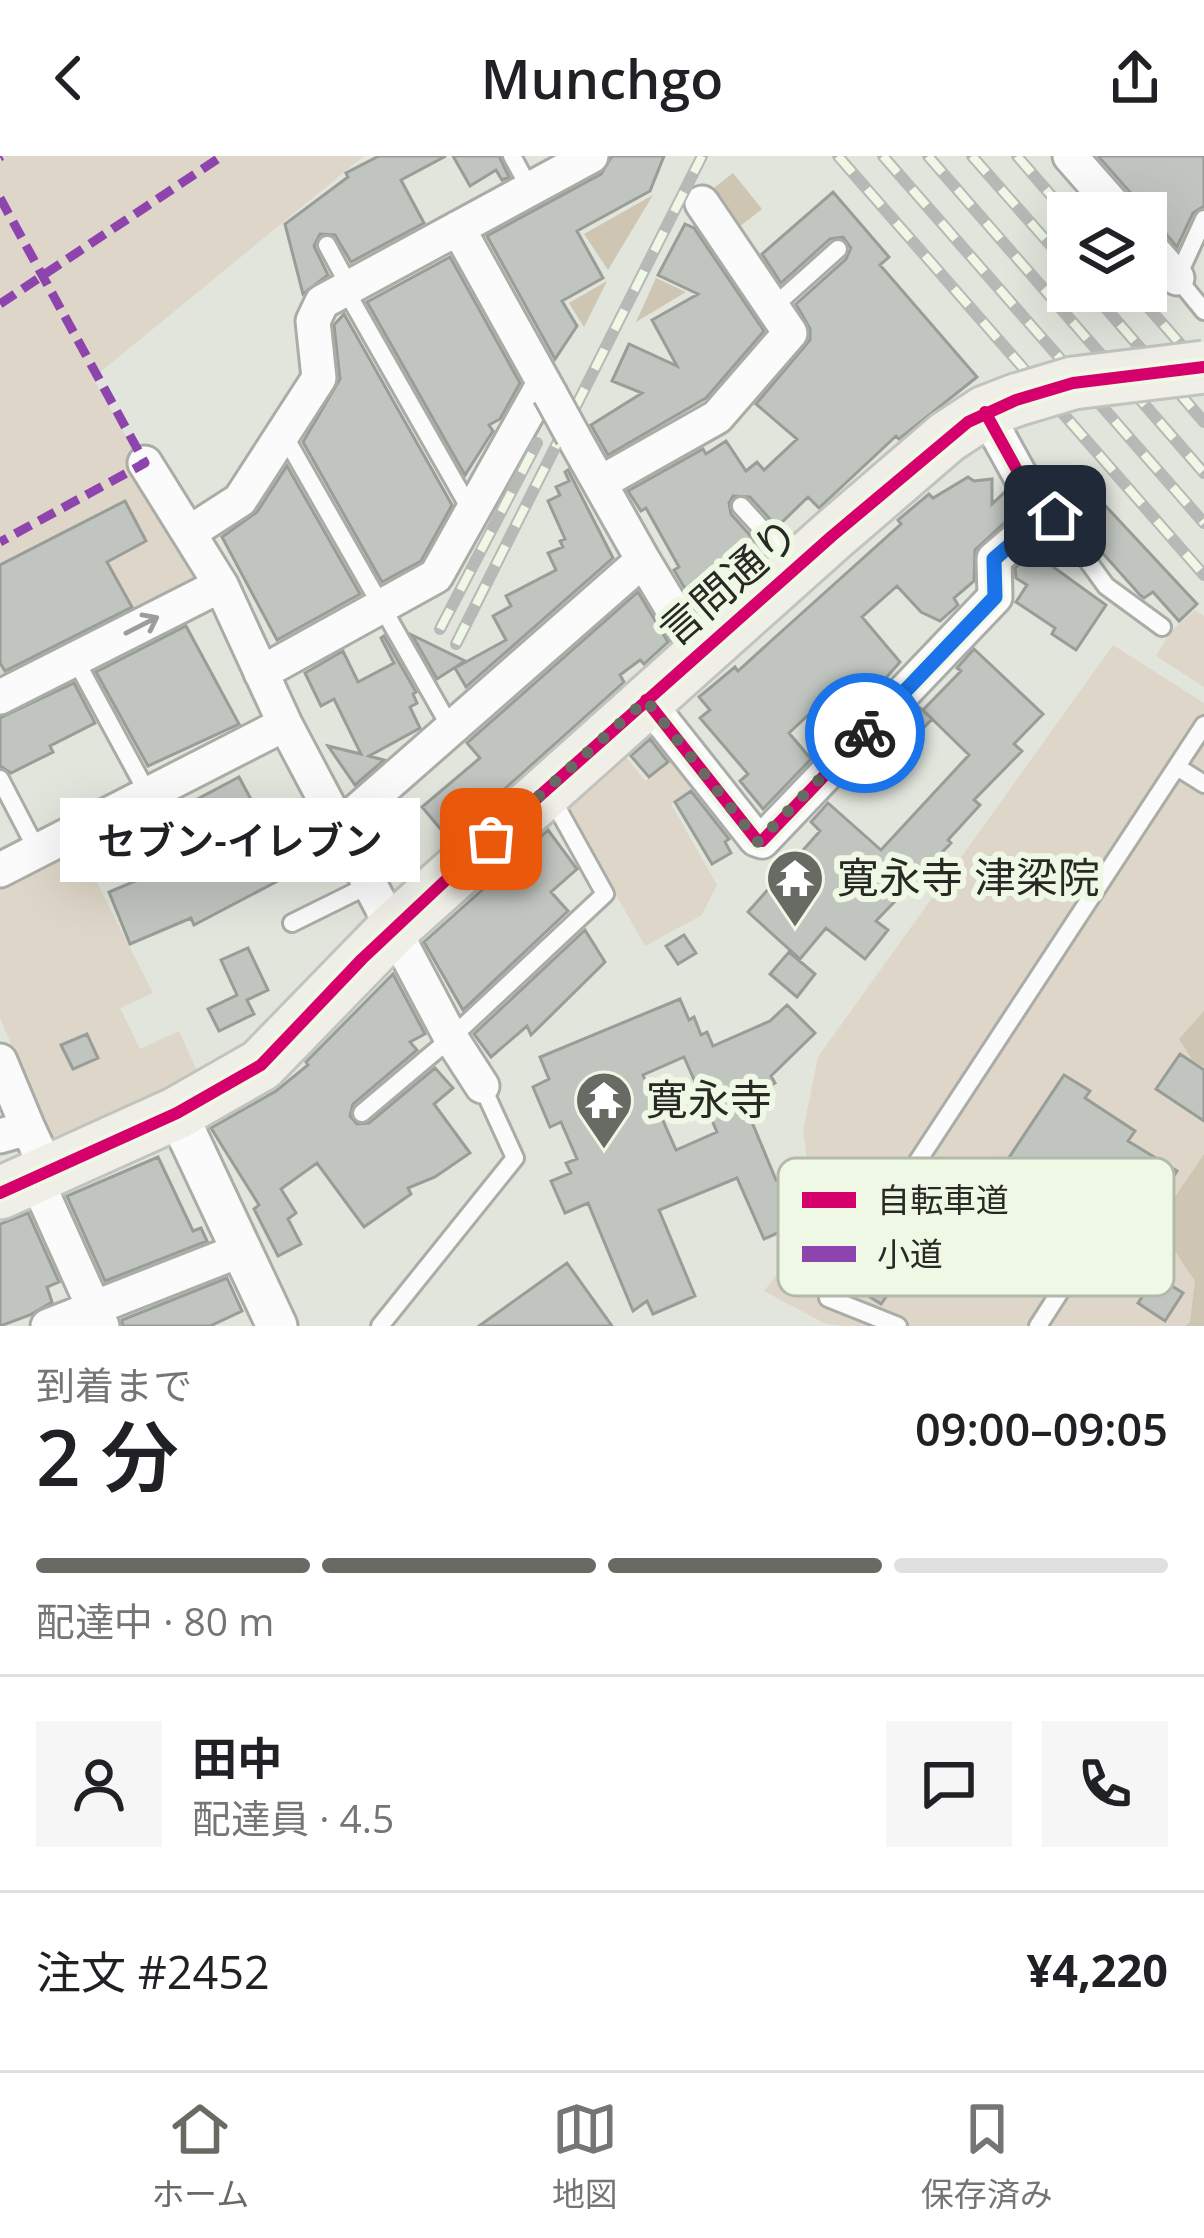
<!DOCTYPE html>
<html lang="ja">
<head>
<meta charset="utf-8">
<style>
	:root { --surface:#fff; --page:#f6f6f6; --text:#202124; --muted:#757577; --line:#e0e0e0; --accent:#686b64 }
	body { margin:0; font-family:"Open Sans","Noto Sans JP",sans-serif; background:var(--page); color:var(--text); height:100vh; display:flex; flex-direction:column; font-size:45px; white-space:nowrap }
	* { box-sizing:border-box; margin:0 }
	p { font-size:39px; color:var(--muted) }
	.icon { flex:none; width:66px; height:66px; fill:none; stroke:currentColor; stroke-width:2; stroke-linecap:round; stroke-linejoin:round }
	.map { position:relative; height:1170px; overflow:hidden }
	.panel { display:flex; flex-direction:column; background:var(--surface); flex:1 }
	.panel>* { flex:none }
	.tools { position:absolute; left:1047px; top:36px; display:grid; gap:24px }
	.tools a { display:grid; place-items:center; width:120px; height:120px; border-radius:0px; background:var(--surface); box-shadow:0 12px 48px #0002; font-size:60px }
	.pin { position:absolute; display:grid; place-items:center; width:102px; height:102px; color:#fff; margin:-51px; border-radius:24px; box-shadow:0 6px 18px #0006 }
	.courier { position:absolute; display:grid; place-items:center; width:120px; height:120px; margin:-60px; border:9px solid #1a73e8; border-radius:50%; background:#fff; color:#222; box-shadow:0 3px 15px #0007 }
	.bubble { position:absolute; height:84px; border-radius:0px; background:var(--surface); box-shadow:0 12px 48px #0002; font-size:39px; font-weight:600; line-height:84px; text-align:center }
	.summary em { font-style:normal; font-weight:600 }
	.summary div { display:flex; flex-direction:column-reverse }
	.summary { display:flex; align-items:center; justify-content:space-between; height:204px; padding:0 36px }
	h1 { font-size:78px; font-weight:600; line-height:90px }
	.bar { display:grid; grid-template-columns:repeat(4,1fr); gap:18px 12px; align-content:center; height:144px; padding:0 36px }
	.bar i { height:15px; border-radius:9px; background:var(--line) }
	.bar .selected { background:var(--accent) }
	.bar p { grid-column:span 4 }
	.line { display:flex; align-items:center; gap:30px; padding:0 36px; border-top:3px solid var(--line) }
	.line div { flex:1 }
	.round { display:grid; place-items:center; flex:none; width:126px; height:126px; border-radius:0px; background:var(--page) }
	header { display:flex; justify-content:space-between; align-items:center; height:156px; padding:0 36px; background:var(--surface); font-size:54px; font-weight:600 }
	.dock { display:flex; justify-content:space-around; align-items:center; height:168px; border-top:3px solid var(--line); background:var(--surface); font-size:33px; color:var(--muted) }
	.dock a { display:grid; justify-items:center; gap:6px }
	.dock .selected { color:var(--accent) }
	.map>svg:first-child { display:block }
	.green { fill:#ded7c9 }
	.forest { fill:#cfc5b3 }
	.building { fill:#c1c5bf; stroke:#989d97; stroke-width:3; fill-rule:evenodd }
	.lines { fill:none; stroke-linecap:round; stroke-linejoin:round }
	.service-casing { stroke:#aaada6; stroke-width:22 }
	.minor-casing { stroke:#aaada6; stroke-width:39 }
	.tertiary-casing { stroke:#aaada6; stroke-width:45 }
	.primary-casing { stroke:#c1c3be; stroke-width:57 }
	.service { stroke:#fafbfa; stroke-width:16 }
	.minor { stroke:#fafbfa; stroke-width:33 }
	.tertiary { stroke:#fafbfa; stroke-width:39 }
	.primary { stroke:#efeee7; stroke-width:51 }
	.rail-casing { stroke:#b7b9b7; stroke-width:12 }
	.rail { stroke:#eff7e5; stroke-width:8; stroke-dasharray:22; stroke-linecap:butt }
	.minor-bridge-casing { stroke:#aaada6; stroke-width:39; stroke-linecap:butt }
	.primary-bridge-casing { stroke:#c1c3be; stroke-width:57; stroke-linecap:butt }
	.minor-bridge { stroke:#fafbfa; stroke-width:33 }
	.primary-bridge { stroke:#efeee7; stroke-width:51 }
	.quiet { stroke:#8e44ad; stroke-width:9; stroke-dasharray:18 9; stroke-linecap:butt }
	.cycleway-casing { stroke:#eff7e5; stroke-width:20 }
	.cycleway { stroke:#d6006c; stroke-width:12 }
	.oneway { stroke:#9b9d9a }
	.done { stroke:#686b64; stroke-width:12; stroke-dasharray:0 21.6 }
	.route { stroke:#1a73e8; stroke-width:15 }
	.labels { text-anchor:middle; stroke-width:12; stroke-linejoin:round; paint-order:stroke }
	.street-label { font-size:42px; fill:#272a24; stroke:#eff7e5 }
	.poi-label { font-size:42px; fill:#272a24; stroke:#eff7e5; text-anchor:start }
	.key { fill:#eff7e5; stroke:#b3baab; stroke-width:3 }
	.key-label { font-size:33px; fill:#272a24 }
</style>
</head>
<body>
<header><svg class="icon" aria-label="back" viewBox="0 0 24 24"><path d="M15 5l-7 7 7 7"/></svg>Munchgo<svg class="icon" aria-label="share" viewBox="0 0 24 24"><path d="M12 15V3M7 8l5-5 5 5M5 13v7h14v-7"/></svg></header>
<div class="map">
<svg width="1204" height="1170" viewBox="0 0 1204 1170">
	<rect width="100%" height="100%" fill="#e1e5dc"/>
	<path class="green" d="M0,0H364L93,222L205,421L0,526Z
		M1195,454L1204,460V531L1156,500L1172,474Z
		M1113,489L1204,547V1170H842L824,1167L764,1135L816,1067L803,975L818,901Z
		M624,598L645,625L674,603L695,630L671,648L717,729L702,759L645,790L565,649Z
		M78,689L153,837L120,852L140,893L179,875L199,919L51,982L0,862V731Z"/>
	<path class="forest" d="M733,17L762,53L734,75L705,39Z
		M653,39L608,114L584,78Z
		M656,122L686,136L636,166Z
		M607,125L584,171L569,147Z
		M1204,855V911L1193,905L1179,883Z
		M1204,998V1170H1185L1190,1166L1195,1125C1148,1058 1162,1063 1204,998Z"/>
	<path class="building" d="M379,0H446L401,24L424,67L351,106L335,79L320,78L314,90L328,119L303,138L285,68L348,21L346,17Z
		M453,0H499L509,21L502,24L496,14L470,30Z
		M612,0H664L650,35L577,75L603,122L562,145L577,170L555,203L487,80L601,18Z
		M1098,0H1204V50L1193,57L1177,91L1161,72L1146,64V57H1140L1136,43Z
		M833,36L889,101L880,109L977,221L899,283L896,280L819,352L808,341L777,371L750,341L733,340L729,347L731,358L767,398L700,458L674,414L679,411L646,352L641,355L628,335L703,293L706,298L726,285L746,315L757,306L764,314L797,283L756,248L810,184V173L796,148L846,103L851,92L843,81L830,83L781,127L762,98Z
		M685,68L694,72L764,175L706,242L608,299L591,269L642,237L612,225L629,188L677,210L652,164L698,138L658,119Z
		M450,101L520,227L500,263L489,269L493,275L465,319L367,146Z
		M344,158L452,349L421,405L382,426L303,286L340,223L334,169Z
		M287,310L360,438L277,484L222,381L257,356Z
		M568,314L613,402L466,531L455,512L506,484L493,460L511,450L506,440L556,414L548,397L563,391L560,385L565,383L548,345L560,339L556,331L569,325L565,316Z
		M968,321L974,325L992,323V348L1005,336L1016,356L975,394L974,425L954,442L958,449L940,465L921,456L897,430L862,461L900,506L843,570L821,547L789,577L811,603L763,653L740,625L748,618L700,562L710,554L699,541L735,511L738,515L771,485L901,368L898,364L929,338L933,342Z
		M1100,344L1197,448L1179,465L1153,436L1144,442L1140,439L1082,374L1086,371L1079,363Z
		M125,345L146,385L107,406L132,451L5,515L0,507V409Z
		M1034,397L1106,449L1076,494L1052,478L1055,472L1016,446L1027,429L1016,422L1015,412Z
		M638,436L668,486L644,508L640,504L620,519L624,526L449,683L422,651L480,602L467,587Z
		M186,470L239,568L148,610L96,516Z
		M412,479L465,505L437,523Z
		M384,480L416,536L413,538L417,547L410,551L420,572L369,600L384,604L355,629L328,590L361,598L334,543L321,550L305,517L343,495L358,526L394,507L381,482Z
		M974,493L1043,558L1014,588L1022,595L974,644L980,649L948,684L951,687L876,765L888,774L865,803L826,772L800,803L748,756L820,675L811,666L828,647L881,694L969,599L923,554L961,515L957,512Z
		M74,527L95,567L50,590L53,596L11,617L0,610V562Z
		M919,551L932,563L914,582L901,570Z
		M650,583L668,606L649,621L631,600Z
		M239,621L291,718L194,769L191,762L130,788L109,736L164,713L143,672Z
		M691,635L729,683L725,686L731,697L712,708L675,646Z
		M548,674L577,713L551,736L568,755L463,854L424,786L501,717L506,722L537,695L532,689Z
		M585,774L605,806L531,879L527,870L491,901L474,878Z
		M684,779L696,797L678,808L666,790Z
		M248,792L268,834L247,844L254,858L219,875L208,853L237,839L221,804Z
		M789,796L815,818L797,841L770,818Z
		M393,818L425,878L410,886L417,894L353,948L350,960L357,968L369,967L435,912L453,932L434,948L470,997L435,1021L408,1032L411,1038L364,1071L317,1007L281,1033L296,1057L288,1063L301,1088L278,1100L254,1053L259,1049L211,972L276,935L308,909L306,906Z
		M680,843L689,864L694,861L701,879L707,876L713,890L770,865L787,849L815,877L771,920L775,927L742,942L776,1024L790,1017L810,1063L764,1083L737,1022L659,1054L695,1140L653,1158L647,1145L633,1155L588,1047L565,1057L551,1025L571,1017L566,1007L577,1003L561,966L550,971L533,931L549,923L540,901ZM684,901L717,976L676,994L643,919Z
		M87,878L98,902L73,913L61,889Z
		M1180,898L1204,914V965L1156,933Z
		M1064,919L1090,935L1085,942L1135,975L1128,985L1177,1015L1150,1059L1099,1028L1094,1037L1082,1029L1076,1039L1042,1017L1020,1050L982,1025L997,1003L1004,1009Z
		M158,1001L193,1075L201,1072L207,1085L105,1125L67,1040Z
		M28,1057L59,1126L47,1131L52,1146L30,1159L0,1170V1068Z
		M567,1107L612,1170H479Z
		M872,1107L898,1124L881,1148L856,1132Z
		M1156,1120L1183,1137L1165,1165L1138,1147Z
		M227,1122L242,1155L210,1170H123L122,1164Z"/>
	<g class="lines">
		<g class="service-casing">
			<path id="service" d="M512,0L530,33
				M1204,63L1177,122L1204,155
				M327,89L349,130
				M345,133L470,353
				M773,151L838,93
				M284,279L452,574
				M741,350L793,407
				M1044,361L1055,360L1106,430L1162,471
				M75,503L147,636
				M1177,611L1204,628
				M0,623L37,694
				M292,767L371,728
				M362,957L451,882L605,738L550,639
				M380,1170L515,1002L482,930
				M898,1170L828,1142L1204,569
				M1038,1170L1090,1089"/>
		</g>
		<g class="minor-casing">
			<path id="minor" d="M1070,0L1120,57
				M458,72L550,238
				M1146,87L1177,122
				M573,280L643,404
				M145,307L221,429L285,568L451,882L482,930
				M600,327L717,261L790,177L702,47
				M189,377L240,344L319,222L313,165L322,146L591,0
				M261,517L436,420L544,227
				M0,541L221,429
				M646,544L756,683L762,685L995,441L994,403L1043,361L985,256
				M340,670L643,404L687,477L703,493
				M0,714L285,568
				M0,905L28,972
				M0,980L28,972L48,1015
				M35,1021L102,1170
				M48,1170L241,1094"/>
		</g>
		<g class="tertiary-casing">
			<path id="tertiary" d="M177,957L277,1170"/>
		</g>
		<g class="primary-casing">
			<path id="primary" d="M0,1037L177,957L261,909L395,771L832,380L947,281L985,256L1016,244"/>
		</g>
		<use href="#service" class="service"/>
		<use href="#minor" class="minor"/>
		<use href="#tertiary" class="tertiary"/>
		<use href="#primary" class="primary"/>
		<g class="rail-casing">
			<path id="rail" d="M838,0L1204,419
				M883,0L1204,367
				M928,0L1204,317
				M972,0L1068,109
				M1017,0L1068,59
				M1091,135L1204,266
				M1134,135L1204,215
				M440,473L537,287
				M456,488L702,0"/>
		</g>
		<use href="#rail" class="rail"/>
		<g class="minor-bridge-casing">
			<path id="minor-bridge" d="M550,238L573,280"/>
		</g>
		<g class="primary-bridge-casing">
			<path id="primary-bridge" d="M1016,244L1073,227L1204,211"/>
		</g>
		<use href="#minor-bridge" class="minor-bridge"/>
		<use href="#primary-bridge" class="primary-bridge"/>
		<path class="quiet" d="M0,1L2,0
			M0,42L145,307L0,386
			M0,148L222,0"/>
		<g class="cycleway-casing">
			<path id="cycleway" d="M646,544L756,683L762,685L995,441L994,403L1043,361L985,256
				M0,1037L177,957L261,909L362,803L463,708L832,380L968,266L1016,244L1073,227L1204,211"/>
		</g>
		<use href="#cycleway" class="cycleway"/>
	</g>
	<defs><path id="oneway-shaft" d="M-6 0H5M1.5-3L5.5 0L1.5 3" fill="none" stroke-width="1.6" stroke-linecap="round" stroke-linejoin="round" transform="scale(3)"/></defs>
	<use class="oneway" href="#oneway-shaft" transform="translate(142 469) rotate(-27)"/>
	<g class="lines">
		<path class="done" d="M491,683L646,544L758,686L865,577"/>
		<path class="route" d="M865,577L995,441L994,403L1043,361L1055,360"/>
	</g>
	<defs>
		<g id="temple-pin" transform="scale(3)"><path d="M0 17L-7.5 6A9.5 9.5 0 1 1 7.5 6Z" fill="#686b64" stroke="#eff7e5"/><path d="M0-6L5-2H3V0L6.5 2.5H4V6H1.5V3h-3V6H-4V2.5H-6.5L-3 0V-2H-5Z" fill="#fff"/></g>
	</defs>
	<g fill-rule="evenodd">
		<use href="#temple-pin" x="795" y="722"/>
		<use href="#temple-pin" x="604" y="944"/>
	</g>
	<g class="labels">
		<g class="street-label">
			<text transform="translate(729 426) rotate(-41)" y="15">言問通り</text>
		</g>
		<g class="poi-label">
			<text x="837" y="737">寛永寺 津梁院</text>
			<text x="646" y="959">寛永寺</text>
		</g>
	</g>
	<rect x="778" y="1002" width="396" height="138" rx="18" class="key"/>
	<rect x="802" y="1036" width="54" height="16" fill="#d6006c"/>
	<rect x="802" y="1090" width="54" height="16" fill="#8e44ad"/>
	<g class="key-label">
		<text x="877" y="1056">自転車道</text>
		<text x="877" y="1110">小道</text>
	</g>
</svg>
<div class="tools">
<a><svg class="icon" aria-label="layers" viewBox="0 0 24 24"><path d="M12 4l9 5-9 5-9-5zM3 14l9 5 9-5"/></svg></a>
</div>
<div class="pin" style="left:491px;top:683px;background:#ea580c"><svg class="icon" aria-label="bag" viewBox="0 0 24 24"><path d="M5 8h14l-1 12H6zM9 8a3 3 0 0 1 6 0"/></svg></div>
<div class="pin" style="left:1055px;top:360px;background:#1f2937"><svg class="icon" aria-label="home" viewBox="0 0 24 24"><path d="M3 11l9-7 9 7M6 9v11h12V9"/></svg></div>
<div class="courier" style="left:865px;top:577px"><svg class="icon" aria-label="bike" viewBox="0 0 24 24"><circle cx="6" cy="16" r="4"/><circle cx="18" cy="16" r="4"/><path d="M6 16l4-8h5l3 8M10 8l3 8H6M13 5h3"/></svg></div>
<div class="bubble" style="left:60px;top:642px;width:360px">セブン-イレブン</div>
</div>
<section class="panel">
<div class="summary"><div><h1>2 分</h1><p>到着まで</p></div><em>09:00–09:05</em></div>
<div class="bar"><i class="selected"></i><i class="selected"></i><i class="selected"></i><i></i><p>配達中 · 80 m</p></div>
<div class="line" style="height:216px"><a class="round"><svg class="icon" aria-label="person" viewBox="0 0 24 24"><circle cx="12" cy="8" r="4"/><path d="M4 21q1-7 8-7t8 7"/></svg></a><div><b>田中</b><p>配達員 · 4.5</p></div><a class="round"><svg class="icon" aria-label="chat" viewBox="0 0 24 24"><path d="M4 5h16v11H9l-5 4z"/></svg></a><a class="round"><svg class="icon" aria-label="phone" viewBox="0 0 24 24"><path d="M5 4h4l2 5-3 2q2 4 5 5l2-3 5 2v4C11 20 4 13 5 4z"/></svg></a></div>
<div class="line" style="height:156px"><div>注文 #2452</div><b>¥4,220</b></div>
</section>
<nav class="dock">
<a class="selected"><svg class="icon" aria-label="home" viewBox="0 0 24 24"><path d="M3 11l9-7 9 7M6 9v11h12V9"/></svg>ホーム</a>
<a><svg class="icon" aria-label="map" viewBox="0 0 24 24"><path d="M3 6l6-2 6 2 6-2v14l-6 2-6-2-6 2zM9 4v14M15 6v14"/></svg>地図</a>
<a><svg class="icon" aria-label="saved" viewBox="0 0 24 24"><path d="M7 4h10v16l-5-4-5 4z"/></svg>保存済み</a>
</nav>
</body>
</html>
